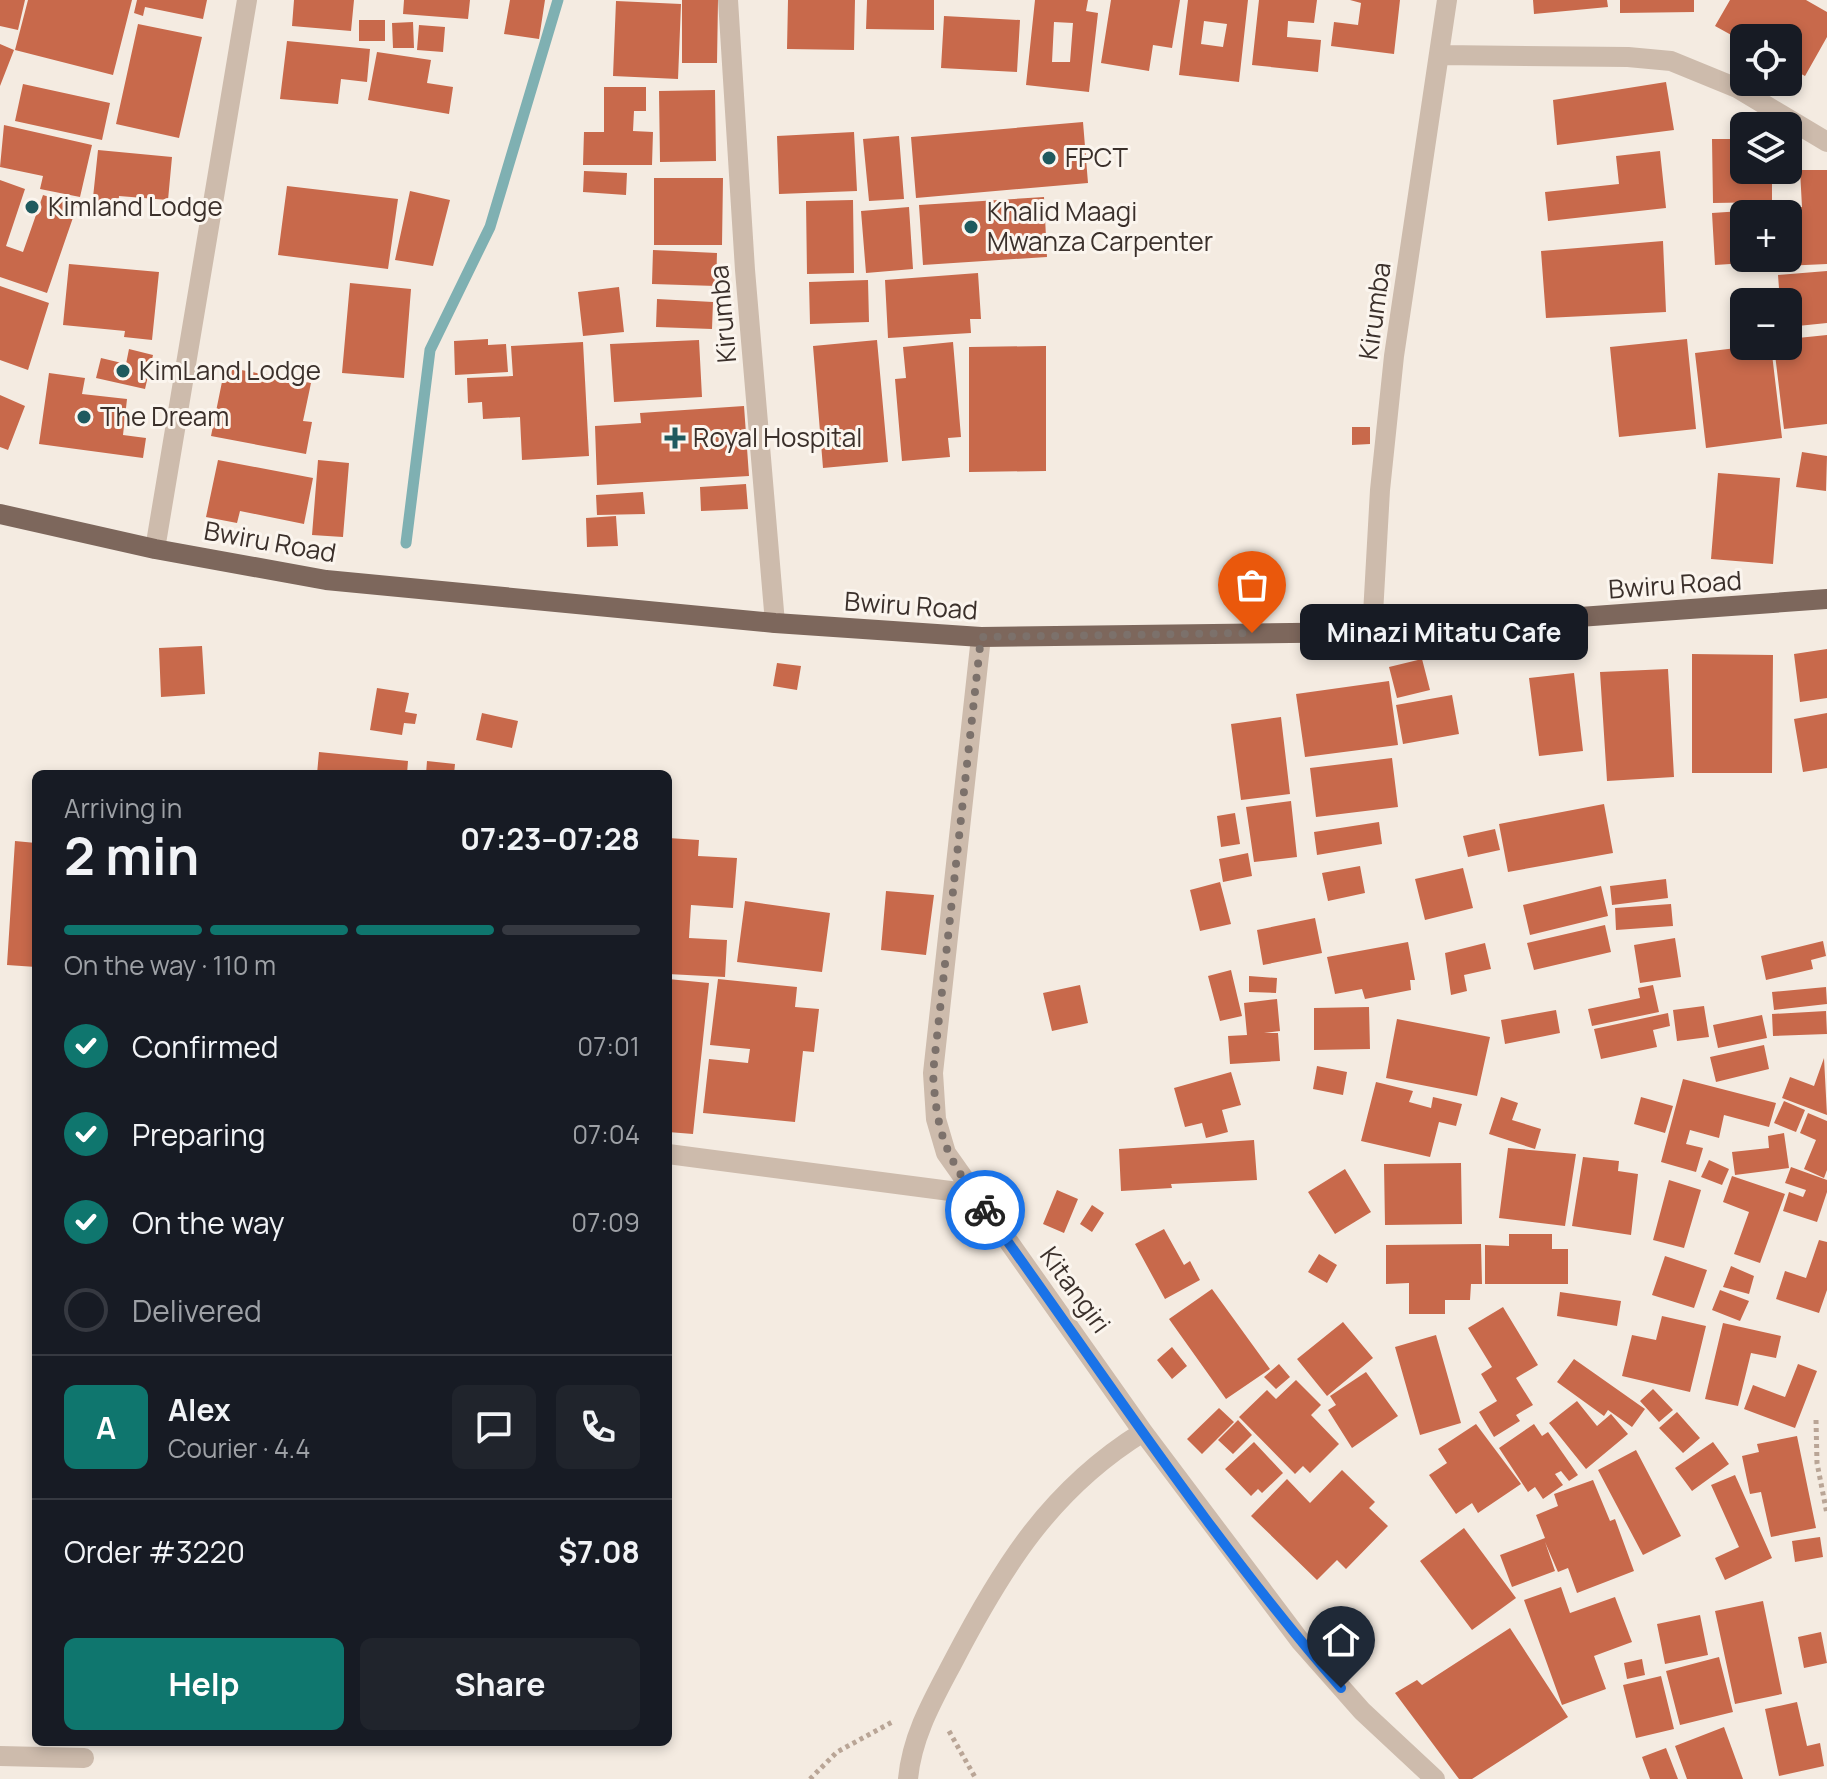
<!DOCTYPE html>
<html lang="en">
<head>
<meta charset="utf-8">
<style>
	:root { --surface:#171b24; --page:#20242c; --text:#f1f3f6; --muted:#9ea1a6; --line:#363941; --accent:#0f766e }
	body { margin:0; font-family:Manrope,sans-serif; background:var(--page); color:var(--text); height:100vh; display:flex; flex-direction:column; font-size:30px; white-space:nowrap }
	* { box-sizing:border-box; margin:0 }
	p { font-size:26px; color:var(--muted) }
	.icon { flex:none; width:44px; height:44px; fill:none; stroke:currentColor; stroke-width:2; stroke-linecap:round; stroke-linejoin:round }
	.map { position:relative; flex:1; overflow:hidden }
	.side { position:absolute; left:32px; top:770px; width:640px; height:976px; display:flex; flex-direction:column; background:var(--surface); border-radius:12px; box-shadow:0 4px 12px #0003 }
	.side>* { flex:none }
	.controls { position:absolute; left:1730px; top:24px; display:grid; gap:16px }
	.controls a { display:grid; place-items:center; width:72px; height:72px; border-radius:12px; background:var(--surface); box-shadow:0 4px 12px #0003; font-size:40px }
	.pin { position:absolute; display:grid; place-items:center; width:68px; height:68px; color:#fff; margin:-82px -34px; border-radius:50% 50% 50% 0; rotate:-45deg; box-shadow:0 0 8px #0007 }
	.pin .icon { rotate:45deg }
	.courier { position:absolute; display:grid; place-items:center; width:80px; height:80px; margin:-40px; border:6px solid #1a73e8; border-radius:50%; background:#fff; color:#222; box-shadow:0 2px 10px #0007 }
	.bubble { position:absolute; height:56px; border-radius:12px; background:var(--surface); box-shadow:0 4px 12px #0003; font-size:26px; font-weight:700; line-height:56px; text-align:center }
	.summary em { font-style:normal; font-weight:700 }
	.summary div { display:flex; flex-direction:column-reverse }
	.summary { display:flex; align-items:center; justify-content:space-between; height:136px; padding:0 32px }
	h1 { font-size:52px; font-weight:700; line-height:60px }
	.bar { display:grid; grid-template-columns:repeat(4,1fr); gap:12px 8px; align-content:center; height:96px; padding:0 32px }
	.bar i { height:10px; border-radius:6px; background:var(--line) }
	.bar .active { background:var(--accent) }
	.bar p { grid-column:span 4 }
	.line { display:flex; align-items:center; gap:20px; padding:0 32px; border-top:2px solid var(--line) }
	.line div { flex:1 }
	.round { display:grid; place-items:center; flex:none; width:84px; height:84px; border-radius:12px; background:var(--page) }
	ol { padding:0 32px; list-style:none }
	li { display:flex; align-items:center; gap:24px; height:88px }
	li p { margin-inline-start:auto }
	li .icon { padding:8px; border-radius:50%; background:var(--accent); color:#fff; stroke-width:4 }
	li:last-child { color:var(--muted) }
	li i { width:44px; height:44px; border:4px solid var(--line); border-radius:50% }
	.button { display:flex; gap:16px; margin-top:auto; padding:16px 32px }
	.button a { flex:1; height:92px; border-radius:12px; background:var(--accent); color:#fff; font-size:32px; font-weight:700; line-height:92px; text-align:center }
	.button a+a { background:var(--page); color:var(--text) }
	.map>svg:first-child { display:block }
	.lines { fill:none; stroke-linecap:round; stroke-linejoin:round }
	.stream { stroke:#7fb0b2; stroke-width:11 }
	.building { fill:#c8694b; fill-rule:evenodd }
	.path { stroke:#b9a596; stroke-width:5; stroke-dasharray:4 4; stroke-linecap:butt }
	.minor { stroke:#cdbbac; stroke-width:20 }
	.major { stroke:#7d675c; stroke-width:20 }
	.done { stroke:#7c716b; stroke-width:8; stroke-dasharray:0 14.4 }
	.route { stroke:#1a73e8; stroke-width:10 }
	.poi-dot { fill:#1f5a5e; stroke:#fbf5ee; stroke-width:3 }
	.labels { text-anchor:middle; stroke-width:6; stroke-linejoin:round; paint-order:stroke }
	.poi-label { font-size:26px; fill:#3b302b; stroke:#fbf5ee; text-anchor:start }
	.street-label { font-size:26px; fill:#3b302b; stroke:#fbf5ee }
</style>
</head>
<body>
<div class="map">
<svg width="1827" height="1779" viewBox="0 0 1827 1779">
	<rect width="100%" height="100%" fill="#f4ebe1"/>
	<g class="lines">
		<path class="stream" d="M406,543L430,350L490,227L558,0"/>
	</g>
	<path class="building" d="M0,0H25L18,30L0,26Z
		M28,0H132L113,75L15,50Z
		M137,0H207L203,19L145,7L143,16L134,13Z
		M294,0H354L351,31L292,26Z
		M404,0H470L468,19L403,14Z
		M510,0H545L539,39L504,34Z
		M682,0H718L717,63H682Z
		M788,0H855L854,50L787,49Z
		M867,0H934V30L866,29Z
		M1035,0H1088L1086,11L1098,13L1089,92L1026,85ZM1054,22L1073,23L1070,62H1052Z
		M1111,0H1180L1172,48L1153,45L1149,71L1101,63Z
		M1188,0H1248L1239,82L1179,75ZM1204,21L1227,24L1223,47L1201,44Z
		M1259,0H1317L1314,23L1288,21L1287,37L1321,40L1318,72L1252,65Z
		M1350,0H1400L1394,54L1331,46L1334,22L1358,25L1361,3Z
		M1533,0H1607L1608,7L1534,14Z
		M1620,0H1694V12L1620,13Z
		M1730,0H1806L1827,12V37L1805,76L1788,67V38H1744V42L1715,26Z
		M616,1L681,4L678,79L613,76Z
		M944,16L1020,20L1017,72L941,68Z
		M359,20H385V41H359Z
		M413,22L414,48H393L392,23Z
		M138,24L202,37L179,138L116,124Z
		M419,25L445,27L443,52L417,50Z
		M287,41L370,49L367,82L341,79L338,104L280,99Z
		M0,44L14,50L0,86Z
		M377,52L431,60L427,83L453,87L449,114L368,100Z
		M1666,82L1674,130L1557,145L1553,100Z
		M23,84L110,103L102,140L15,121Z
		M604,87H646V111H634L633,131L653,132L652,165H583L584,132H604Z
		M715,90L716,161L660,162L659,91Z
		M1083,122L1088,183L916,198L911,137Z
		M4,125L92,145L80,197L40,189L43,176L0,167Z
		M854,132L857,191L779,194L777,136Z
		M899,136L904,199L869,201L863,139Z
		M1712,139H1744V170H1772V202L1713,203Z
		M98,150L172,157L168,200L119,196L118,209L92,207Z
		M1660,151L1666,208L1548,221L1545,192L1619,184L1616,156Z
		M1800,170H1827V264L1783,266V258H1788V214H1781V207H1802Z
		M584,171L627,173L626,195L583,192Z
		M654,178H723L722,245H654Z
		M0,180L25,189L6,246L23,252L43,195L77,206L47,293L0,277Z
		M287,186L398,199L388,269L278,255Z
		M410,191L450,200L433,266L395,260Z
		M1044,197L1047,257L923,265L919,205Z
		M853,200L854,273L807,274L806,201Z
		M909,207L913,269L866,273L861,211Z
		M1772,209L1773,214H1744V258H1776V261L1715,265L1712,213Z
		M1663,241L1666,312L1546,318L1541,251Z
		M653,250L717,253L716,286L652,284Z
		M69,264L159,272L152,340L124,337L125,331L63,325Z
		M1827,271V323L1788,327V302H1780L1778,275Z
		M978,273L981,319H970L971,333L888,338L885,280Z
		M868,280L869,322L810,324L809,282Z
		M350,283L411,289L404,378L342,373Z
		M0,286L49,303L28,370L0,360Z
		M619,287L624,332L583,336L578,292Z
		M657,299L713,302L712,329L656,327Z
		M1827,335V424L1784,429L1774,346H1788V339Z
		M488,339V345L506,344L508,372L455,375L454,341Z
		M1687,339L1696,429L1619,437L1610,347Z
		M699,340L702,397L614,402L610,344Z
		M877,340L888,462L823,468L813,346Z
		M583,342L589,456L522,460L520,417L483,419L482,402L468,403L467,378L513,376L511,346Z
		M953,342L961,437L948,438L950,457L902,461L895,379L906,378L903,347Z
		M1046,346V471L969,472V347Z
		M1753,346H1771L1782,438L1706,448L1695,353Z
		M129,349L153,355L145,389L96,378L101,358L126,364Z
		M225,367L311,383L303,421L312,422L306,454L211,436Z
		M49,373L85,378L82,394L127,399L123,435L146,438L143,458L39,444Z
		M0,395L25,406L8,450L0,447Z
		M744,406L749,476L597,485L595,426L641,423L640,413Z
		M1352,427H1370V444L1352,445Z
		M1802,452L1827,456L1826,491L1796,487Z
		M218,460L313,478L304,524L240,511L237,523L206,517Z
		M318,460L349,463L343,537L312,535Z
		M1718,473L1780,478L1773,564L1711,559Z
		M746,484L748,509L701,511L700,487Z
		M643,492L645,514L597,515L596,495Z
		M616,516L618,546L587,547L586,518Z
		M202,646L205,694L161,697L159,648Z
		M1827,649V698L1800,702L1794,654Z
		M1692,654L1773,655L1772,773H1692Z
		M1422,659L1430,690L1397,698L1389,667Z
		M777,663L801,666L797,690L773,686Z
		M1668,669L1674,777L1607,781L1600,672Z
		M1574,673L1583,751L1539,756L1529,678Z
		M1389,681L1398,745L1305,757L1296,694Z
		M377,688L409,693L405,712L417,714L415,724L404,723L402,735L370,730Z
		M1452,695L1459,734L1403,744L1396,705Z
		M482,713L518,721L512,748L476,740Z
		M1827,713V768L1803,772L1794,719Z
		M1281,717L1290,794L1241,800L1231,724Z
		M319,752L408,761L407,774H317Z
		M1392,758L1398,807L1316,817L1310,768Z
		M427,761L455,764L454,774H426Z
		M1291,801L1297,857L1254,862L1246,807Z
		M1604,804L1613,853L1508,872L1499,824Z
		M1235,813L1240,844L1221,847L1217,816Z
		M1379,822L1382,844L1317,855L1314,832Z
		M1495,829L1500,850L1468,857L1463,836Z
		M668,838L699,840L698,856L737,858L733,908L691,905L689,938L727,940L725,977L668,974Z
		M15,841L36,843V967L7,965Z
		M1248,853L1252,876L1223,882L1219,859Z
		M1360,866L1365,893L1328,901L1322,873Z
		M1463,868L1473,908L1425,920L1415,879Z
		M1666,879L1668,898L1612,905L1610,886Z
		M1220,882L1231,924L1200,931L1190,890Z
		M1601,886L1608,916L1530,935L1523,905Z
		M886,891L934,895L926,955L881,950Z
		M745,901L830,913L822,972L737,962Z
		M1671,904L1673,926L1616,930L1615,908Z
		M1315,918L1322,953L1263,965L1257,930Z
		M1605,925L1611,952L1534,970L1527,943Z
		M1675,938L1681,977L1640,983L1634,945Z
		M1823,941L1826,956L1811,960L1813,969L1766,980L1761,956Z
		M1408,942L1415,980H1410L1411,990L1365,999L1362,989L1335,994L1327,957Z
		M1485,943L1491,969L1464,975L1467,991L1451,995L1445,953Z
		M1231,970L1242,1016L1220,1021L1208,976Z
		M1249,976L1277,978L1276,993L1249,992Z
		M668,979L709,983L693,1134L668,1132Z
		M718,979L797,987L795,1007L819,1009L814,1052L803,1051L795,1122L703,1113L709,1059L748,1063L750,1049L710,1045Z
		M1080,985L1088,1023L1052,1031L1043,993Z
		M1653,985L1659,1012L1592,1026L1588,1009L1640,998L1638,988Z
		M1826,987L1827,1004L1774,1010L1772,992Z
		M1277,999L1280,1031L1264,1033H1278L1280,1061L1230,1064L1228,1036L1247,1035L1244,1003Z
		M1704,1006L1709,1037L1677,1041L1673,1010Z
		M1369,1007L1370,1049L1314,1050V1008Z
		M1556,1010L1560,1033L1505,1044L1501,1020Z
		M1826,1011L1827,1034L1773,1036L1772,1014Z
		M1668,1013L1670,1026L1653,1030L1657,1047L1601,1059L1594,1029Z
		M1762,1015L1767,1038L1718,1048L1713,1025Z
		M1397,1019L1490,1037L1477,1096L1386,1078Z
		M1764,1045L1769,1069L1716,1082L1710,1057Z
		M1824,1058L1827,1115L1782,1098L1790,1077L1814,1086Z
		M1317,1066L1347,1072L1343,1095L1313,1089Z
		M1231,1072L1241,1105L1222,1110L1228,1132L1206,1138L1202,1123L1185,1127L1174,1088Z
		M1683,1079L1776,1103L1769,1127L1724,1115L1719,1138L1690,1130L1686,1144L1703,1148L1696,1172L1661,1162Z
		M1376,1082L1413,1091L1409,1102L1431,1108L1433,1097L1462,1104L1456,1126L1439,1122L1430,1157L1361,1141Z
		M1501,1097L1518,1103L1512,1120L1541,1129L1535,1149L1489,1134Z
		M1641,1097L1673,1106L1665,1133L1634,1124Z
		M1784,1101L1805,1110L1796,1132L1774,1123Z
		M1808,1113L1827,1121V1170L1824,1178L1804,1169L1816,1140L1800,1133Z
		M1784,1133L1789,1168L1735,1175L1732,1152L1769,1148L1768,1136Z
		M1254,1140L1257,1180L1171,1184L1172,1188L1121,1191L1119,1149Z
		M1508,1148L1576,1154L1565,1226L1499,1218Z
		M1583,1157L1619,1161L1618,1171L1638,1174L1631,1235L1572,1226Z
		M1709,1160L1729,1169L1722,1185L1701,1177Z
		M1461,1163L1462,1224L1385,1225L1384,1164Z
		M1791,1167L1827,1180V1192L1817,1222L1783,1211L1789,1192L1803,1197L1806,1190L1785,1183Z
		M1345,1169L1371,1212L1335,1234L1308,1192Z
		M1732,1176L1785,1194L1760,1263L1734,1254L1749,1212L1723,1202Z
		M1669,1180L1701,1190L1684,1248L1653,1240Z
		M1057,1190L1078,1199L1064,1233L1043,1224Z
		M1092,1205L1104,1213L1092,1232L1080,1224Z
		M1164,1229L1184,1265L1190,1261L1200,1280L1165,1299L1135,1244Z
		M1509,1234H1552V1249H1568V1284H1485V1245L1509,1246Z
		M1819,1240L1827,1242V1290L1819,1313L1776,1299L1785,1271L1806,1278Z
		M1481,1244L1482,1284H1471L1470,1300H1445V1314H1409V1283L1386,1284V1245Z
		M1319,1254L1337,1265L1327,1283L1308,1272Z
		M1665,1256L1707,1270L1694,1308L1652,1295Z
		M1731,1266L1754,1276L1749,1294L1723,1287Z
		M1212,1289L1270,1369L1226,1399L1169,1319Z
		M1720,1290L1749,1301L1740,1321L1712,1310Z
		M1560,1292L1621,1301L1617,1326L1557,1316Z
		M1503,1307L1538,1365L1516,1378L1533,1405L1516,1415L1520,1421L1494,1437L1479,1412L1497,1401L1481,1374L1492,1367L1468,1328Z
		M1662,1316L1706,1326L1690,1392L1622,1376L1632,1335L1656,1340Z
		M1343,1322L1373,1358L1327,1396L1297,1359Z
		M1723,1323L1781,1336L1776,1358L1751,1353L1738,1406L1705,1399Z
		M1436,1335L1461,1423L1420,1435L1395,1347Z
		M1172,1347L1187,1366L1172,1379L1157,1360Z
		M1574,1359L1645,1409L1632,1427L1608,1410L1604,1416L1557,1382Z
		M1279,1364L1290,1377L1276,1389L1264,1377Z
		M1798,1364L1817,1371L1795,1428L1744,1409L1753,1385L1785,1397Z
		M1366,1372L1398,1416L1352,1448L1328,1410L1336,1405L1330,1396Z
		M1296,1380L1321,1405L1311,1415L1339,1444L1310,1473L1303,1466L1295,1474L1239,1417L1267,1390L1276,1399Z
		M1653,1389L1673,1410L1659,1422L1640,1401Z
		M1577,1401L1597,1426L1611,1414L1628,1434L1586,1469L1549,1423Z
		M1219,1408L1234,1422L1202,1454L1187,1439Z
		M1677,1412L1700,1438L1683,1453L1659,1428Z
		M1238,1420L1252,1435L1233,1454L1218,1440Z
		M1476,1424L1521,1484L1478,1513L1472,1503L1456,1514L1429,1475L1447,1463L1438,1449Z
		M1534,1424L1542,1436L1548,1432L1578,1475L1569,1481L1561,1471L1555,1474L1563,1485L1543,1499L1535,1487L1528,1492L1499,1448Z
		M1797,1436L1816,1528L1771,1537L1761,1492L1750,1494L1742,1456L1759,1452L1757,1444Z
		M1254,1442L1283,1473L1262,1493L1258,1489L1251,1496L1225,1469Z
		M1713,1442L1729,1464L1692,1491L1675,1468Z
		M1636,1450L1681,1536L1643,1555L1598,1470Z
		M1342,1470L1375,1502L1369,1508L1388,1526L1346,1569L1337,1560L1317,1580L1251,1516L1287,1479L1310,1503Z
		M1735,1475L1772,1558L1725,1580L1715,1558L1739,1547L1711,1485Z
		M1593,1480L1610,1521L1615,1519L1634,1571L1577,1593L1568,1568L1558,1572L1545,1542L1555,1571L1512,1587L1500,1555L1545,1538L1536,1515L1558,1506L1554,1494Z
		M1464,1528L1516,1598L1472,1630L1420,1561Z
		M1820,1537L1823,1557L1795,1562L1792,1541Z
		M1561,1587L1570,1613L1615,1597L1632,1642L1594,1656L1606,1689L1562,1705L1524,1600Z
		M1763,1601L1782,1694L1735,1704L1715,1611Z
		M1700,1615L1708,1655L1665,1664L1657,1624Z
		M1510,1628L1568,1717L1472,1779H1459L1395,1693L1417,1680L1422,1685Z
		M1821,1632L1827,1663L1804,1668L1798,1637Z
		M1719,1657L1733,1712L1680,1725L1666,1671Z
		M1642,1659L1645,1675L1627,1679L1624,1663Z
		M1661,1676L1674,1729L1636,1738L1623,1685Z
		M1797,1702L1807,1746L1820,1743L1824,1766L1779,1776L1765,1709Z
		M1724,1727L1743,1779H1687L1675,1746Z
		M1666,1748L1678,1779H1650L1642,1757Z"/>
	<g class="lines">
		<path class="path" d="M1816,1420L1817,1463L1827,1514
			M949,1731L976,1779
			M810,1779L837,1752L894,1721"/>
		<path class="minor" d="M728,0L745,270L775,623
			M1441,55L1628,57L1671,61L1737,88L1827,142
			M155,549L247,0
			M1372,632L1380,490L1394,356L1447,0
			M981,637L933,1073L936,1119L946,1153L1143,1432L1301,1642L1362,1711L1435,1779
			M668,1154L973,1194
			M0,1756L84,1758
			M908,1779C912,1735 934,1698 954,1660C1003,1566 1051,1489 1143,1432"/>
		<path class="major" d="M0,514L155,549L326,580L775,623L981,637L1372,632L1827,599"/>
	</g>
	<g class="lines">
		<path class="done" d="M985,1210C947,1158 937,1138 933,1073L981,637L1252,633"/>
		<path class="route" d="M985,1210C1101,1370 1210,1538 1341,1688"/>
	</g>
	<g class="poi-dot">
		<circle cx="1049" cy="158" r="8"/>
		<circle cx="32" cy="207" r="8"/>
		<circle cx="971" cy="227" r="8"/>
		<circle cx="123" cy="371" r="8"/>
		<circle cx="84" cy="417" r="8"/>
		<path d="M671 426h8v8h8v8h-8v8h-8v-8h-8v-8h8z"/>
	</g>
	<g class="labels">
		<g class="poi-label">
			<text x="1065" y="167">FPCT</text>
			<text x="48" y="216">Kimland Lodge</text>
			<text x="987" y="221">Khalid Maagi<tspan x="987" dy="30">Mwanza Carpenter</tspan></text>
			<text x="139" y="380">KimLand Lodge</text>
			<text x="100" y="426">The Dream</text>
			<text x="693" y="447">Royal Hospital</text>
		</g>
		<g class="street-label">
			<text transform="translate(1375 311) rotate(-82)" y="9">Kirumba</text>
			<text transform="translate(723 314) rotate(-95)" y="9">Kirumba</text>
			<text transform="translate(270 542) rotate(10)" y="9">Bwiru Road</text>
			<text transform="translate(1675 585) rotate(-4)" y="9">Bwiru Road</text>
			<text transform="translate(911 606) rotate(4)" y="9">Bwiru Road</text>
			<text transform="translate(1075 1290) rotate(54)" y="9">Kitangiri</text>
		</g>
	</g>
</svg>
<div class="controls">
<a><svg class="icon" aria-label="locate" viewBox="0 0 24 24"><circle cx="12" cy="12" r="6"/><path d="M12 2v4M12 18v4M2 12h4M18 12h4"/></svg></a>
<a><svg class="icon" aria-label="layers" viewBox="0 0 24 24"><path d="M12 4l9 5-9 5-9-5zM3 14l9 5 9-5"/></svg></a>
<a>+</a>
<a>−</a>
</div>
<div class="pin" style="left:1252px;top:633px;background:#ea580c"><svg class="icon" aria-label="bag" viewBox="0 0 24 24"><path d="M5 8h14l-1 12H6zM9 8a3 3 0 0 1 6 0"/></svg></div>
<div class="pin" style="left:1341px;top:1688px;background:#1f2937"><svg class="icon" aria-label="home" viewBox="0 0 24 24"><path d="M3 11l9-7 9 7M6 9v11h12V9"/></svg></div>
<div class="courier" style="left:985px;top:1210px"><svg class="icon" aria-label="bike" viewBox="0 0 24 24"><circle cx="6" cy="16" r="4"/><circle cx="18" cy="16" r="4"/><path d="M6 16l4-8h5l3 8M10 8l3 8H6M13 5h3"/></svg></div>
<div class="bubble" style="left:1300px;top:604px;width:288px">Minazi Mitatu Cafe</div>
<section class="side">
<div class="summary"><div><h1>2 min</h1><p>Arriving in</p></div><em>07:23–07:28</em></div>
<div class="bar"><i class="active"></i><i class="active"></i><i class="active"></i><i></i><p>On the way · 110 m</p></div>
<ol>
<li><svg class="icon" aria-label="check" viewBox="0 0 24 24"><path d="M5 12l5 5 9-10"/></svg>Confirmed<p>07:01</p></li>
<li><svg class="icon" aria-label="check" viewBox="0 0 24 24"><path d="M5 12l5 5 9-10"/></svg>Preparing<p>07:04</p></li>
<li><svg class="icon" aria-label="check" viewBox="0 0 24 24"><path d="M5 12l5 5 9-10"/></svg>On the way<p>07:09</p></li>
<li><i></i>Delivered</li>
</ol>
<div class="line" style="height:144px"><b class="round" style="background:var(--accent);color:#fff">A</b><div><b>Alex</b><p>Courier · 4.4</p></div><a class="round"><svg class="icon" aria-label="chat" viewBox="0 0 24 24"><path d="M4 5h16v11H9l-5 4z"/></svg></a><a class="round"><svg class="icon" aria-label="phone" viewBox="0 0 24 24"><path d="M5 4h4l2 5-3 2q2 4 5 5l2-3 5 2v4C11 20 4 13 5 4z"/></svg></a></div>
<div class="line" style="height:104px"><div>Order #3220</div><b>$7.08</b></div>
<div class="button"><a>Help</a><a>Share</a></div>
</section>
</div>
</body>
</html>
